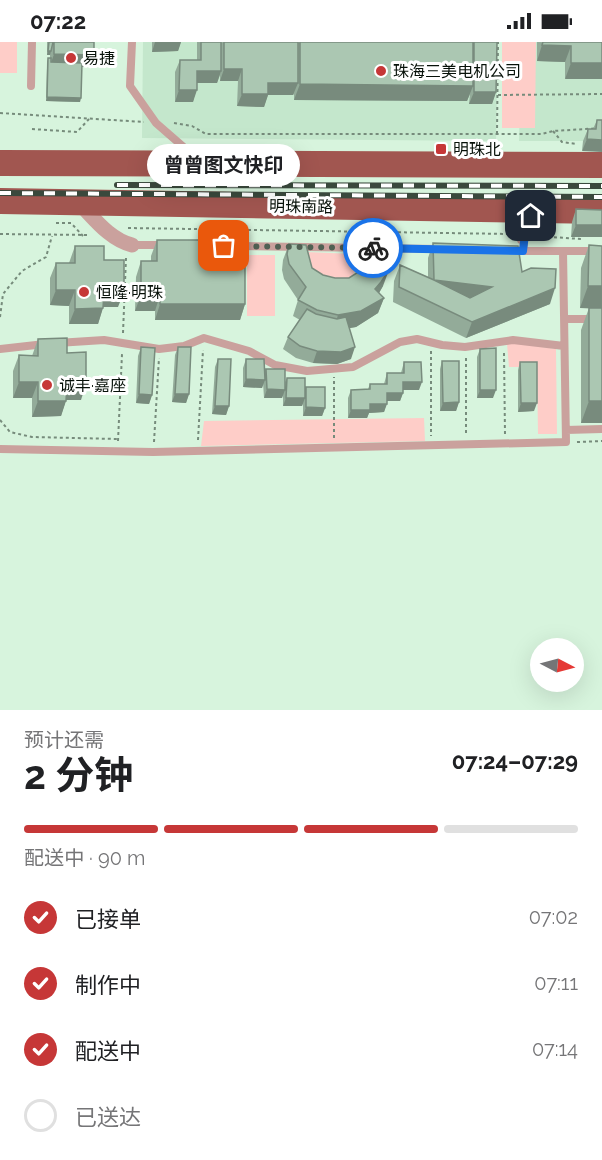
<!DOCTYPE html>
<html lang="zh">
<head>
<meta charset="utf-8">
<style>
	:root { --surface:#fff; --page:#f2f2f2; --text:#202124; --muted:#757577; --line:#e0e0e0; --accent:#c63737 }
	body { margin:0; font-family:Raleway,"Noto Sans SC",sans-serif; background:var(--page); color:var(--text); height:100vh; display:flex; flex-direction:column; font-size:22px; white-space:nowrap }
	* { box-sizing:border-box; margin:0 }
	p { font-size:20px; color:var(--muted) }
	.icon { flex:none; width:33px; height:33px; fill:none; stroke:currentColor; stroke-width:2; stroke-linecap:round; stroke-linejoin:round }
	.map { position:relative; height:668px; overflow:hidden }
	.panel { display:flex; flex-direction:column; background:var(--surface); flex:1 }
	.panel>* { flex:none }
	.needle { width:39px; rotate:96deg }
	.controls { position:absolute; left:530px; top:596px; display:grid; gap:12px }
	.controls a { display:grid; place-items:center; width:54px; height:54px; border-radius:50%; background:var(--surface); box-shadow:0 6px 24px #0002; font-size:30px }
	.pin { position:absolute; display:grid; place-items:center; width:51px; height:51px; color:#fff; margin:-26px; border-radius:12px; box-shadow:0 3px 9px #0006 }
	.courier { position:absolute; display:grid; place-items:center; width:60px; height:60px; margin:-30px; border:4px solid #1a73e8; border-radius:50%; background:#fff; color:#222; box-shadow:0 2px 8px #0007 }
	.bubble { position:absolute; height:42px; border-radius:21px; background:var(--surface); box-shadow:0 6px 24px #0002; font-size:20px; font-weight:700; line-height:42px; text-align:center }
	.headline em { font-style:normal; font-weight:700 }
	.headline div { display:flex; flex-direction:column-reverse }
	.headline { display:flex; align-items:center; justify-content:space-between; height:102px; padding:0 24px }
	h1 { font-size:39px; font-weight:700; line-height:45px }
	.bar { display:grid; grid-template-columns:repeat(4,1fr); gap:9px 6px; align-content:center; height:72px; padding:0 24px }
	.bar i { height:8px; border-radius:4px; background:var(--line) }
	.bar .on { background:var(--accent) }
	.bar p { grid-column:span 4 }
	ol { padding:0 24px; list-style:none }
	li { display:flex; align-items:center; gap:18px; height:66px }
	li p { margin-inline-start:auto }
	li .icon { padding:6px; border-radius:50%; background:var(--accent); color:#fff; stroke-width:4 }
	li:last-child { color:var(--muted) }
	li i { width:33px; height:33px; border:3px solid var(--line); border-radius:50% }
	.status { display:flex; justify-content:space-between; align-items:center; height:42px; padding:0 30px; background:var(--surface); direction:ltr }
	.status svg { height:16px; fill:currentColor }
	.map>svg:first-child { display:block }
	.built { fill:#c4e7cc }
	.green { fill:#fecdc8 }
	.lines { fill:none; stroke-linecap:round; stroke-linejoin:round }
	.path { stroke:#768b7b; stroke-width:2; stroke-dasharray:3 3; stroke-linecap:butt }
	.service { stroke:#caa19d; stroke-width:8 }
	.minor { stroke:#caa19d; stroke-width:15 }
	.trunk { stroke:#a15650; stroke-width:26 }
	.rail-casing { stroke:#3a493d; stroke-width:6 }
	.rail { stroke:#fff; stroke-width:4; stroke-dasharray:11; stroke-linecap:butt }
	.wall { fill:#93ab99 }
	.shaded-wall { fill:#788b7d }
	.building { fill:#abc7b2; stroke:#788b7d; stroke-width:1.5; fill-rule:evenodd }
	.done { stroke:#506053; stroke-width:6; stroke-dasharray:0 10.8 }
	.route { stroke:#1a73e8; stroke-width:8 }
	.poi-dot { fill:#c63737; stroke:#fff; stroke-width:2 }
	.labels { text-anchor:middle; stroke-width:6; stroke-linejoin:round; paint-order:stroke }
	.poi-label { font-size:16px; fill:#071109; stroke:#fff; text-anchor:start }
	.street-label { font-size:16px; fill:#071109; stroke:#fff }
</style>
</head>
<body>
<div class="status"><b>07:22</b><svg viewBox="0 0 49 12"><path d="M0 12V9h3v3zM5 12V6h3v6zM10 12V3h3v9zM15 12V0h3v12zM26 1h20v11H26zM47 4h2v5h-2z"/></svg></div>
<div class="map">
<svg width="602" height="668" viewBox="0 0 602 668">
	<rect width="100%" height="100%" fill="#d7f4dd"/>
	<path class="built" d="M143,0H498L496,99L142,96Z
		M521,0H602V99H519Z"/>
	<path class="green" d="M0,0H17V31H0Z
		M502,0H536L535,86H502Z
		M306,210L354,212L355,229L350,240L328,247L305,219Z
		M247,213H275V274H247Z
		M516,301L556,307L557,392H538L537,325H509L507,302Z
		M424,376L425,399L201,404L204,379Z"/>
	<g class="lines">
		<path class="path" d="M498,53L602,52
			M0,71L144,80
			M174,81L192,84L206,92H542L553,89L602,86
			M32,87L77,90L89,77
			M553,89L562,100L577,102
			M497,92L498,0
			M56,181H71L83,194
			M128,186L509,192
			M0,192L90,193
			M536,194L581,197
			M0,275L3,252L22,229L46,215L52,194
			M123,291L126,216
			M431,309V394
			M504,311L505,392
			M466,316V392
			M0,378L10,390L32,395L117,397
			M334,396V335
			M198,398L203,308
			M118,399L122,312
			M154,400L159,316
			M577,400L602,399"/>
		<path class="service" d="M132,0L130,44L156,81L195,115
			M31,44L32,0
			M514,173L519,183L521,198
			M132,203H163
			M238,204L439,207
			M511,209H602
			M523,209L526,183L532,174
			M564,277H602
			M57,301L104,298L159,307L184,304L204,296L249,309L275,323L307,329L353,325L400,300L417,297L442,303L465,305L513,298L564,304
			M0,307L45,302
			M566,388L602,387
			M0,407L153,410L566,400L563,209"/>
		<path class="minor" d="M78,160C94,176 109,197 132,203"/>
		<path class="trunk" d="M0,121L602,123
			M0,159L602,169"/>
		<g class="rail-casing">
			<path id="rail" d="M117,143L602,144
				M0,151L602,155"/>
		</g>
		<use href="#rail" class="rail"/>
	</g>
	<path class="wall" d="M47,0H94L89,25H82L80,60L46,59L47,20L48,16H50V13H47Z
		M152,0H181L178,9L152,10Z
		M197,0H497L496,50L492,62H469L470,52L467,59L294,58V52L293,53H268L264,65L237,64L238,39H220V33L217,41H197L193,60H175V30L180,18H197Z
		M537,0H602L565,37V20L537,19Z
		M597,78H602L582,109L583,99L588,87H593Z
		M576,167L602,168L571,195L572,180Z
		M157,198L245,262L240,278H155V269H135L136,235L141,219H151V214Z
		M433,201L522,230L550,262L466,296L393,260L394,239L400,223L428,235V216Z
		M289,202L312,226L323,233L335,236H349L361,229L369,203L383,244L379,251L384,256L378,271L356,285L349,286L351,317L337,322L313,321L296,316L283,307L288,295L300,278L293,274L298,258L284,237L282,228L283,218Z
		M589,203L602,381H581V288L589,266H580L581,226Z
		M75,204L104,218L118,265H103L98,282H69V264L50,263V236L56,221H69Z
		M38,297L67,311L81,358H66L61,374L32,375V356H13V329L19,313L32,314Z
		M141,305L152,353L149,362L136,361L138,314Z
		M178,305L189,352L186,361L172,360L175,313Z
		M480,307L493,356H477V315Z
		M218,317L229,364L226,373L212,372L215,325Z
		M246,317L265,333L266,327L285,340L287,336L305,349L306,345L325,366L322,374H303V361L302,364H283V352L282,356H264L263,340L262,346L243,345V326Z
		M442,319L459,360L456,369H440V327Z
		M404,320L419,348H403V351L400,359H387L384,370L369,371L367,376H348V356L351,348L368,347L370,342H384L387,331H401Z
		M520,320L534,369L518,370V328Z"/>
	<path class="shaded-wall" d="M155,0H181L178,9L152,10Z
		M542,3L571,4L565,20L537,19Z
		M48,9H51L50,13H47Z
		M54,12L94,13L89,25L50,24Z
		M571,21H602V37H565Z
		M224,27H242L238,39H220Z
		M197,29H221L217,41H193Z
		M268,41H298L293,53H268L264,65L237,64L242,52Z
		M300,42L473,44L467,59L294,58Z
		M179,48H197L193,60H175Z
		M474,50H496L492,62H469Z
		M47,55L81,56L80,60L46,59Z
		M587,97L602,98V110L582,109Z
		M576,183H602V195H571Z
		M389,228L383,244L376,256L375,247Z
		M434,238L492,245L486,261L429,254Z
		M588,244H602V267L580,266Z
		M555,246L550,262L466,296L472,280Z
		M56,248H75L69,264L50,263Z
		M104,249L124,250L118,265H98Z
		M141,253H160L155,269H135Z
		M384,256L378,271L356,285L333,289L338,273Z
		M160,262H245L240,278H155Z
		M103,266L98,282H69L75,267Z
		M355,305L351,317L337,322L313,321L317,309Z
		M246,337L265,338L262,346L243,345Z
		M19,340H38L32,356H13Z
		M403,340H422L419,348H400Z
		M67,342H86L81,358H61Z
		M267,347L285,348L282,356H264Z
		M480,348H496L493,356H477Z
		M387,351H403L400,359H384Z
		M139,352L152,353L149,362L136,361Z
		M175,352H189L186,361L172,360Z
		M286,356H305L302,364H283Z
		M38,359H66L61,374L32,375Z
		M589,359H602V381H581Z
		M459,360L456,369H440L443,361Z
		M521,361H537L534,369L518,370Z
		M370,362H387L384,370L369,371L367,376H348L351,368Z
		M215,364H229L226,373L212,372Z
		M306,365L325,366L322,374H303Z"/>
	<path class="building" d="M49,0H53L51,9H48Z
		M54,0H94V13L54,12Z
		M201,0H221V29H197V48H179L180,18H201Z
		M224,0H298V41H268V52H242V27H224Z
		M300,0H473V44L300,42Z
		M474,0H497L496,50H474Z
		M543,0H602V21H571V4L542,3Z
		M48,16H51V20L82,21L81,56L47,55Z
		M597,78H602V98L587,97L588,87H596Z
		M576,167L602,168V183H576Z
		M157,198H245V262H160V253H141V219H157Z
		M433,201L518,204L522,230L531,226L556,227L555,246L472,280L399,245L400,223L434,238ZM434,238L492,245L470,256Z
		M289,202L306,203L312,226L323,233L335,236H349L363,227L369,203H393L389,228L381,240L375,247L384,256L361,269L338,273L317,268L298,258L306,245L289,222L287,212Z
		M589,203L602,204V244H588Z
		M75,204H104V218H124V250L104,249L103,266L75,267V248H56V221H75Z
		M589,266H602V359H589Z
		M307,267L316,272L337,277L346,275L355,305L341,310L317,309L300,304L288,295Z
		M67,296V311L86,310V342H67L66,359H38V340H19V313L38,314V297Z
		M141,305L155,306L152,353L139,352Z
		M178,305H191L189,352H175Z
		M496,306V348H480V307Z
		M218,317H231L229,364H215Z
		M246,317H264L265,338L246,337Z
		M442,319H459V360L443,361Z
		M404,320H421L422,340H403V351H387V362H370V368H351V348L370,347V342H387V331H404Z
		M520,320H537V361H521Z
		M266,327H285V348L267,347Z
		M287,336H305V356H286Z
		M306,345H325V366L306,365Z"/>
	<g class="lines">
		<path class="done" d="M224,204L373,206"/>
		<path class="route" d="M373,206L523,209L526,183L531,174"/>
	</g>
	<g class="poi-dot">
		<circle cx="71" cy="16" r="6"/>
		<circle cx="381" cy="29" r="6"/>
		<rect x="435" y="101" width="12" height="12" rx="3"/>
		<circle cx="84" cy="250" r="6"/>
		<circle cx="47" cy="343" r="6"/>
	</g>
	<g class="labels">
		<g class="poi-label">
			<text x="83" y="22">易捷</text>
			<text x="393" y="35">珠海三美电机公司</text>
			<text x="453" y="113">明珠北</text>
			<text x="96" y="256">恒隆·明珠</text>
			<text x="59" y="349">诚丰·嘉座</text>
		</g>
		<g class="street-label">
			<text transform="translate(301 164) rotate(1)" y="6">明珠南路</text>
		</g>
	</g>
</svg>
<div class="controls">
<a><svg class="needle" viewBox="-14 -14 28 28"><path d="M0-13l5 13h-10z" fill="#e53935"/><path d="M0 13l5-13h-10z" fill="#757577"/></svg></a>
</div>
<div class="pin" style="left:224px;top:204px;background:#ea580c"><svg class="icon" aria-label="bag" viewBox="0 0 24 24"><path d="M5 8h14l-1 12H6zM9 8a3 3 0 0 1 6 0"/></svg></div>
<div class="pin" style="left:531px;top:174px;background:#1f2937"><svg class="icon" aria-label="home" viewBox="0 0 24 24"><path d="M3 11l9-7 9 7M6 9v11h12V9"/></svg></div>
<div class="courier" style="left:373px;top:206px"><svg class="icon" aria-label="bike" viewBox="0 0 24 24"><circle cx="6" cy="16" r="4"/><circle cx="18" cy="16" r="4"/><path d="M6 16l4-8h5l3 8M10 8l3 8H6M13 5h3"/></svg></div>
<div class="bubble" style="left:147px;top:102px;width:153px">曾曾图文快印</div>
</div>
<section class="panel">
<div class="headline"><div><h1>2 分钟</h1><p>预计还需</p></div><em>07:24–07:29</em></div>
<div class="bar"><i class="on"></i><i class="on"></i><i class="on"></i><i></i><p>配送中 · 90 m</p></div>
<ol>
<li><svg class="icon" aria-label="check" viewBox="0 0 24 24"><path d="M5 12l5 5 9-10"/></svg>已接单<p>07:02</p></li>
<li><svg class="icon" aria-label="check" viewBox="0 0 24 24"><path d="M5 12l5 5 9-10"/></svg>制作中<p>07:11</p></li>
<li><svg class="icon" aria-label="check" viewBox="0 0 24 24"><path d="M5 12l5 5 9-10"/></svg>配送中<p>07:14</p></li>
<li><i></i>已送达</li>
</ol>
</section>
</body>
</html>
